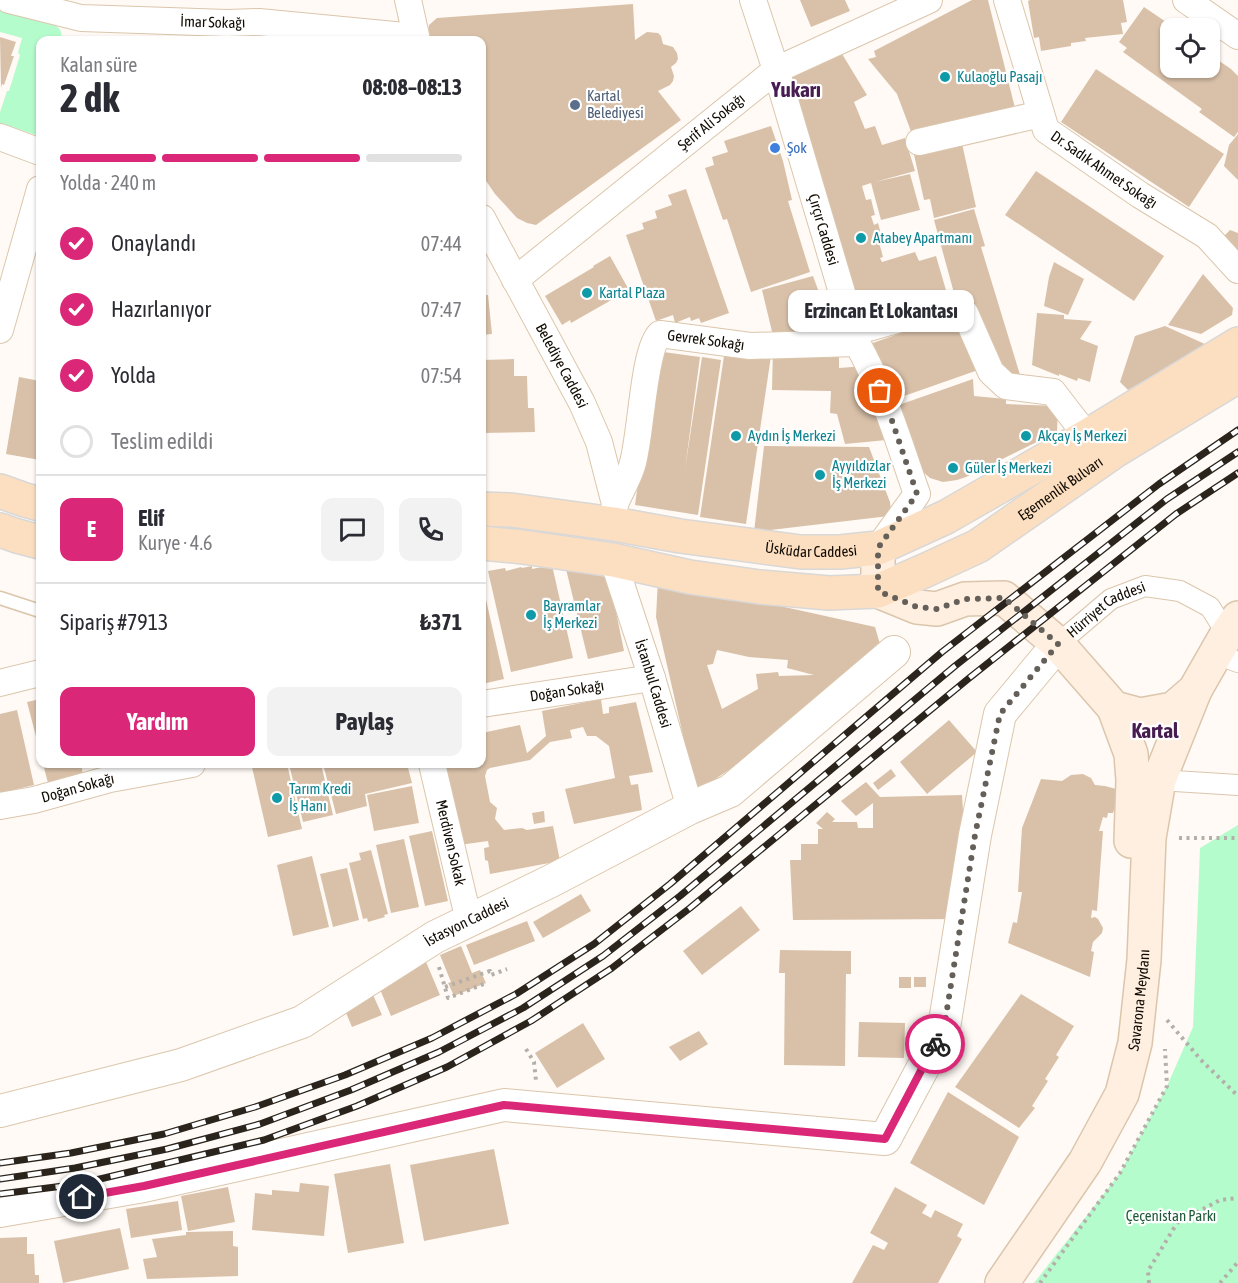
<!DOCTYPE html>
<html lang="tr">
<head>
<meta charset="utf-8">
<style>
	:root { --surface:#fff; --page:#f2f2f3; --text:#2b2b33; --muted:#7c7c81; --line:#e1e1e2; --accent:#db2777 }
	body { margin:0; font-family:"Asap Condensed",sans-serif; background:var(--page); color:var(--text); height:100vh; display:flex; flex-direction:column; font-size:22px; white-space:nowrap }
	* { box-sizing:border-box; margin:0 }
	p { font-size:20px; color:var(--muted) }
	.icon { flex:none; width:33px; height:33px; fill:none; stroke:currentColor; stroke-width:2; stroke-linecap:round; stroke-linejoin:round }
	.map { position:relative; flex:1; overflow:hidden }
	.side { position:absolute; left:36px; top:36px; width:450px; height:732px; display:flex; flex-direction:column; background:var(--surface); border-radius:12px; box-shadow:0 2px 4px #0004 }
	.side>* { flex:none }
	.controls { position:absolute; left:1160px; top:18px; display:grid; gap:12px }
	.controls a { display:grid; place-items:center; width:60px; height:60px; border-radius:12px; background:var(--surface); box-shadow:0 2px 4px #0004; font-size:30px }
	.pin { position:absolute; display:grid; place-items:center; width:51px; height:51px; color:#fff; margin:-26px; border:3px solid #fff; border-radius:50%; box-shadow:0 2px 6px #0007 }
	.courier { position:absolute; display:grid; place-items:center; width:60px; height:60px; margin:-30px; border:4px solid #db2777; border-radius:50%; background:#fff; color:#222; box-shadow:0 2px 8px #0007 }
	.bubble { position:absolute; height:42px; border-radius:12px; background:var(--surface); box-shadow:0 2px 4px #0004; font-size:20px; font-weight:700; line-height:42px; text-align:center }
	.head em { font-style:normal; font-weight:700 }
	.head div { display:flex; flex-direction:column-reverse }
	.head { display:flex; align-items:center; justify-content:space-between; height:102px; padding:0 24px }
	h1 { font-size:39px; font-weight:700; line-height:45px }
	.bar { display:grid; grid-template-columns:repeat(4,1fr); gap:9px 6px; align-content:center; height:72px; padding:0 24px }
	.bar i { height:8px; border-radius:4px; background:var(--line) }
	.bar .current { background:var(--accent) }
	.bar p { grid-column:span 4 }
	.line { display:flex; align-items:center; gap:15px; padding:0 24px; border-top:2px solid var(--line) }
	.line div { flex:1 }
	.round { display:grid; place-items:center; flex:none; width:63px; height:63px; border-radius:12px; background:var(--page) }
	ol { padding:0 24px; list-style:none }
	li { display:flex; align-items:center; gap:18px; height:66px }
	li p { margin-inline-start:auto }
	li .icon { padding:6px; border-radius:50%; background:var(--accent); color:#fff; stroke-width:4 }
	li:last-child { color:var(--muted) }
	li i { width:33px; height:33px; border:3px solid var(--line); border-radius:50% }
	.button { display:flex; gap:12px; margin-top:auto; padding:12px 24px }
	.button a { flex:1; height:69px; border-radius:12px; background:var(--accent); color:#fff; font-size:24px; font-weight:700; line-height:69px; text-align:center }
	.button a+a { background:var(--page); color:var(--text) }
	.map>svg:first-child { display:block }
	.green { fill:#b5fccd }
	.building { fill:#d9c1a9; fill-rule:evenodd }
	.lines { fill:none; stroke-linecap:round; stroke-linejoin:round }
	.service-casing { stroke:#dbc6ac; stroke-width:15 }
	.pedestrian-casing { stroke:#dbc6ac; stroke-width:22 }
	.minor-casing { stroke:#dbc6ac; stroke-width:28 }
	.tertiary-casing { stroke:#dbc6ac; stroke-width:34 }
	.secondary-casing { stroke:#dbc6ac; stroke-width:36 }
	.primary-casing { stroke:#d9d8d7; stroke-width:36 }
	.path { stroke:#b4afa9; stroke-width:4; stroke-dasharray:3 4.5; stroke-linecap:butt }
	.service { stroke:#fff; stroke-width:12 }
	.pedestrian { stroke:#fff; stroke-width:20 }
	.minor { stroke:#fff; stroke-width:26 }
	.tertiary { stroke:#fff; stroke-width:32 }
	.secondary { stroke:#feefe0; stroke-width:33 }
	.primary { stroke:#fcdfc1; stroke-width:33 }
	.rail-casing { stroke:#2a241c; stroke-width:7 }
	.rail { stroke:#fff; stroke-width:4.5; stroke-dasharray:14; stroke-linecap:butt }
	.done { stroke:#645f58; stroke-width:6; stroke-dasharray:0 10.8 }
	.route { stroke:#db2777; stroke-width:8 }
	.culture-dot { fill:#0f9aa8; stroke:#fff; stroke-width:2 }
	.service-dot { fill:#5c6f8a; stroke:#fff; stroke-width:2 }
	.shop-dot { fill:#3f7fe0; stroke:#fff; stroke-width:2 }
	.labels { text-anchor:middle; stroke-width:4.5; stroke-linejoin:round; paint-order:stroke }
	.street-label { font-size:15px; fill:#110b03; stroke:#fff }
	.culture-label { font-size:15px; fill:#0d838f; stroke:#fff; text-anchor:start }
	.service-label { font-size:15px; fill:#4e5e75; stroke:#fff; text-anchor:start }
	.shop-label { font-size:15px; fill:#366cbe; stroke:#fff; text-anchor:start }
	.park-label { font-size:15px; fill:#205939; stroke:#fff }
	.district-label { font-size:21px; font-weight:bold; fill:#471d51; stroke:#fff }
</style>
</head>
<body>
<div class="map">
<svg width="1238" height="1283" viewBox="0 0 1238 1283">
	<rect width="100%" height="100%" fill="#fffaf5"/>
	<path class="green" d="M0,11L56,26C62,30 62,34 61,40H40V135H36L0,123V112L7,91H9L20,55L18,53L22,38L0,32Z
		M1238,825V1283H1034L1120,1173L1167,1086L1193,1027L1200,848Z"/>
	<path class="building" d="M800,0H845L850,11L811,27Z
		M972,0H988L1015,108L912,134L897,94L868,59L876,57L874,51Z
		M1030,0H1123L1127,22L1121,23L1123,34L1085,38L1086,41L1071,43V46L1041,51L1039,37L1034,38L1028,1Z
		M633,4L635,40L647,32L658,33L661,36L663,44L673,47L677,53L678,59L676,63L671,67L674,76L673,81L670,85L658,91L681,120L536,225L527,223L517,218L495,194L482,175V40H427L429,25L437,18Z
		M1144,7L1175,28H1170V68H1209V54L1231,69L1238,76V132L1234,137L1199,112L1202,109L1123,52L1127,48L1119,42Z
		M0,37L16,42L11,56H14L4,85L2,84L1,88Z
		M839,49L867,95L854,102L865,129L875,126L882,145L905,138L915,171L875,182L910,174L920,210L881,220L871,183L862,186L866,200L871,199L875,215L871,216L874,225L878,223L883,241L879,242L883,257L880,258L882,262L915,252L919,261L936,256L948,297L860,320L787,74Z
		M1096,69L1224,154L1189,207L1061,122Z
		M771,126L783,161L792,200L788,201L810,272L751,292L727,219L723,220L705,168L714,165L712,157L728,152L724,141Z
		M1238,134V180L1224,166L1229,145Z
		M961,139L976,207L934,218L930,199L924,200L913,150Z
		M1036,171L1164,256L1134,301L1005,215Z
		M686,189L729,313L701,323L699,318L691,321L690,317L675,323L673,315L656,321L626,235L644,229L642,223L657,218L655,211L672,205L668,195Z
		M974,209L985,246L981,247L1021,378L1006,380L957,304L934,220Z
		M1230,230L1238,233V260L1219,241Z
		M610,256L629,290L571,323L570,320L562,325L545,296L594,267L593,266Z
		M1054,262L1084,279L1068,315L1044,306L1049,277Z
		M1203,274L1233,308L1232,315L1201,334L1168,325Z
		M813,276L835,336L775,344L762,290Z
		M482,295H488L492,334L482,335Z
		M961,312L981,369L887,402L867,345Z
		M1037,313L1064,315V319L1092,321L1080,339L1098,346L1090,382L1078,378L1077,381L1059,374V376L1032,365Z
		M1165,326L1207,345L1128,390L1120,382L1135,336Z
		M773,348L839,349V368L865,366L897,439L845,444L837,414L830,413L831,391L772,390Z
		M725,349L771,356L746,524L700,517Z
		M656,351L700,357L685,469L702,357L721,360L698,515L635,505Z
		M514,359V376H527L528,408H534L535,432L482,433V360Z
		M19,377L40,381V460L6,454Z
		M973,379L974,396L1006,399V404L1058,406L1057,432L966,477L957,480L943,482L930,478L922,471L896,406Z
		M764,446L869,447L890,502L891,510L889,516L754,532Z
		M564,561L606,563L624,651L588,659Z
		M552,565L573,658L511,672L488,571L505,568L506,571L521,567L522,568L532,566V569Z
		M658,579L875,627L880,644L799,723L696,792L656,617ZM717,650L749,657L788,660L787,668L814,675L779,676L778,672L756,674L758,689L722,709L707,665L713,664Z
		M482,582L504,679L482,684Z
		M40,699V752L27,702Z
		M601,699L603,714L609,713V707L636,702L653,772L629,776L631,785L638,784L642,810L574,824L565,789L615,778L609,746L596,736H587L583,727L570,730L572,738L550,742L530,760L490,768L487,770L485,776L490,802L497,808L495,819L504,830L522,828L527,830L553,826L560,861L490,874L488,861L485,860L484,848L489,847L488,841L459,845L444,764H482V733L520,725L527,753L546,736L542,711Z
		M17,710L34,785L0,793V714Z
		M949,720L977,752L927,794L900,762Z
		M43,764H81L83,774L48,783Z
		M267,764H287L302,829L268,837L252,767Z
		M289,764H321L333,815L303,822Z
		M323,764H407L412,783L365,794L367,806L336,814Z
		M891,769L896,776L878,790L873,783Z
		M1083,774L1091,778L1095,785L1105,786L1120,790L1113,813H1108L1107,818L1103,817L1099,831H1103L1097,911L1092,910L1091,918L1095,917L1098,919L1103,928L1102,933L1093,942L1091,951L1094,952L1090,977L1008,943L1013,922L1017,923L1022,892H1018L1022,828L1041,779L1062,781L1071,775Z
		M866,782L880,797L962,795L966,857L961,919L793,920L790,860H801V844H818V829H823L816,823L827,812L835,819L832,822H857L858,828H873V803L856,816L841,801Z
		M412,786L419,823L374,831L367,795Z
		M544,811L545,822L534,824L532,813Z
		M432,831L448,901L425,906L409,836Z
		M404,839L419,907L391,913L376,845Z
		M371,850L388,914L384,915L385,917L368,922L367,918L363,919L349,863L361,860L359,853Z
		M312,856L329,927L293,936L277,865Z
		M347,868L359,920L333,927L320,874Z
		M581,894L591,911L543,938L533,922Z
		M741,906L760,930L702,975L683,951Z
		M527,921L535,941L474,965L466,945Z
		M461,946L472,973L480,970L486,983L454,996L448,983L451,982L440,955Z
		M780,950L851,951V974H846L845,1066L784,1065L785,973H779Z
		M424,957L440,995L391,1016L375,977Z
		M899,977H911V988H899Z
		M914,977H926V987H914Z
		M370,988L382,1015L352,1027L341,1001Z
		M1021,994L1074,1026L1056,1055L1059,1057L1045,1079L1048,1081L1032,1106L1035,1108L1019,1128L955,1087Z
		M859,1022L905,1023L904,1058L858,1057Z
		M583,1023L605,1059L557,1088L535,1053Z
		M699,1031L708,1044L680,1061L669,1047Z
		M948,1092L1019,1137L984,1205L910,1163Z
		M494,1149L509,1224L424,1241L410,1165Z
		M390,1164L404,1243L348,1253L334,1174Z
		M300,1183L329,1186L324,1236L252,1230L255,1193L272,1195V1190L299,1192Z
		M228,1187L235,1222L188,1231L181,1196Z
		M895,1187L927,1205L922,1213L931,1218L935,1210L963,1224L957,1236L962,1239L938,1283H852L873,1245L884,1250L888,1243L870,1233Z
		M178,1201L182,1230L131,1238L126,1209Z
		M120,1228L129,1269L63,1283L54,1241Z
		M233,1231V1246L238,1247V1276L147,1279L143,1259L157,1257L152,1239L186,1235V1232Z
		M27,1237V1254H34L35,1275H39V1283H0V1238Z"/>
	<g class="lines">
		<g class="service-casing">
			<path id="service" d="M0,598L40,611"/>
		</g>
		<g class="pedestrian-casing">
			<g id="pedestrian">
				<path id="s1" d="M1058,644L1111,599L1145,586L1180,591L1210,607L1227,634"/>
				<path d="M1216,654L1238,662"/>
				<path d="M1159,780L1238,785"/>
			</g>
		</g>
		<g class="minor-casing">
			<g id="minor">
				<path id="s2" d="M9,0L81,18L227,23L259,22L415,37"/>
				<path d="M408,0L417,40"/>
				<path id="s3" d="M753,0L776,70L857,343C884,391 899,443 917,494L878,548"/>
				<path id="s4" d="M1007,0L1046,130L1140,195L1207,236L1238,270"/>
				<path d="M1186,0L1238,36"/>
				<path d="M0,137L40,152"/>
				<path d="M919,142L1041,114"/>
				<path id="s5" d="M482,218L582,403L599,442L615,504L614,511"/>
				<path id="s6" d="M515,280L776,70L929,0"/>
				<path d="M0,330L40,189"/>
				<path d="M854,332L954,304L965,313L991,372L1006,386L1053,392L1087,436"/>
				<path id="s7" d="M615,504C620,492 628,479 632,466C641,440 643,349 660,334L750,346L857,343"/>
				<path id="s8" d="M613,560L652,678L690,808"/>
				<path d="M0,683L40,673"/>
				<path id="s9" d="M482,704L652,678"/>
				<path id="s10" d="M432,764L469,921"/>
				<path id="s11" d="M0,806L34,800L110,779L192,764"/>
			</g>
		</g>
		<g class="tertiary-casing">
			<g id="tertiary">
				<path id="s12" d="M0,1111L181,1065L302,1022L435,937L551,881L690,808L730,791L894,652"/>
				<path d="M0,1211L144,1186L504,1105L885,1139L944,1028L975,835L1000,714L1058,644"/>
			</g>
		</g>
		<g class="secondary-casing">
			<g id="secondary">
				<path d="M878,548V591L917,607L937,609L965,599L1004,598L1058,644L1114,708L1140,715L1173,709L1195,690L1227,634L1238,618"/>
				<path d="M1114,708L1131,754L1133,780L1131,841"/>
				<path id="s13" d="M1002,1283L1085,1162L1122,1094L1135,1043L1144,960L1149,838L1155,803L1159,780L1195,690"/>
			</g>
		</g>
		<g class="primary-casing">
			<g id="primary">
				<path d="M0,491L25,500L40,504"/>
				<path id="s14" d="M482,509L511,510L614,524L680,536L801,552H840L878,548L946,517L1087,436L1238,344"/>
				<path d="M0,530L17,536L40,542"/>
				<path id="s15" d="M482,543L523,547L613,560L690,577L760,587L829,593L878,591L924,571L978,546L1116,450L1238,376"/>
			</g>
		</g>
		<path class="path" d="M1179,838H1238
			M439,967L448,998L484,984
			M445,987L490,971L491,975L507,969
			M1167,1020L1201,1060L1238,1096
			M526,1049L534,1062L536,1081
			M1040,1283L1120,1173L1167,1086L1165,1049
			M1149,1283L1148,1271L1177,1223L1220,1200L1238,1198
			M1220,1283L1238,1262"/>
		<use href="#service" class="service"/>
		<use href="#pedestrian" class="pedestrian"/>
		<use href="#minor" class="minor"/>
		<use href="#tertiary" class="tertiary"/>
		<use href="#secondary" class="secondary"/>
		<use href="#primary" class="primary"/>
		<g class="rail-casing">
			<path id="rail" d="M0,1163L71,1153L164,1134L255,1107L345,1075L432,1038L516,994L594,944L670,884L942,652L1159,484L1238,430
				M0,1179L75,1168L167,1149L260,1124L351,1090L439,1052L523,1008L603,956L680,896L955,666L1167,499L1238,452
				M0,1194L79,1184L264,1140L357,1106L447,1067L531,1021L612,968L690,908L968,679L1176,514L1238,473"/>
		</g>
		<use href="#rail" class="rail"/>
	</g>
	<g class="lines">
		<path class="done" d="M880,391L887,406L917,494L878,548V591L917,607L937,609L965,599L1004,598L1058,644L1000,714L975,835L944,1028L935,1044"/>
		<path class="route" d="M82,1197L144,1186L504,1105L885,1139L935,1044"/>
	</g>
	<g class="culture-dot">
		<circle cx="945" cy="77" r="6"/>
		<circle cx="861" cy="238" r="6"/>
		<circle cx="587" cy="293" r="6"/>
		<circle cx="736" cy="436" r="6"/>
		<circle cx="1026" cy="436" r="6"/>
		<circle cx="953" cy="468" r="6"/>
		<circle cx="820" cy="475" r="6"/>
		<circle cx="531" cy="615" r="6"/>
		<circle cx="277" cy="798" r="6"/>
	</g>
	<circle class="service-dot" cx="575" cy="105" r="6"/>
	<circle class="shop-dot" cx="775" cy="148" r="6"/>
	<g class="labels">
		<g class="street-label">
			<text dy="5" stroke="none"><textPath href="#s2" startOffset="206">İmar Sokağı</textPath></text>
			<text dy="5" stroke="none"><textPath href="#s6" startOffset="252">Şerif Ali Sokağı</textPath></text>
			<text dy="5" stroke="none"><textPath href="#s4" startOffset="206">Dr. Sadık Ahmet Sokağı</textPath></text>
			<text dy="5" stroke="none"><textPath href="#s3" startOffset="240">Çırçır Caddesi</textPath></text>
			<text dy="5" stroke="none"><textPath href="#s7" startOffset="224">Gevrek Sokağı</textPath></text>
			<text dy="5" stroke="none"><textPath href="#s5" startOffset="168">Belediye Caddesi</textPath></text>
			<text dy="5" stroke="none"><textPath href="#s15" startOffset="610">Egemenlik Bulvarı</textPath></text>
			<text dy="5" stroke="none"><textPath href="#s14" startOffset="332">Üsküdar Caddesi</textPath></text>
			<text dy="5" stroke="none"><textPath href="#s1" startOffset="60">Hürriyet Caddesi</textPath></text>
			<text dy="5" stroke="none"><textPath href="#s8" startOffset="130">İstanbul Caddesi</textPath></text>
			<text dy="5" stroke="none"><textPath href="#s9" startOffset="86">Doğan Sokağı</textPath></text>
			<text dy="5" stroke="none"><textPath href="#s11" startOffset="80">Doğan Sokağı</textPath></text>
			<text dy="5" stroke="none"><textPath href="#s10" startOffset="81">Merdiven Sokak</textPath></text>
			<text dy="5" stroke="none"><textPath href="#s12" startOffset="508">İstasyon Caddesi</textPath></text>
			<text dy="5" stroke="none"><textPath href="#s13" startOffset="320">Savarona Meydanı</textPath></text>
		</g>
		<g class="culture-label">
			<text x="957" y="82">Kulaoğlu Pasajı</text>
			<text x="873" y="243">Atabey Apartmanı</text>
			<text x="599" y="298">Kartal Plaza</text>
			<text x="748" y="441">Aydın İş Merkezi</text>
			<text x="1038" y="441">Akçay İş Merkezi</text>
			<text x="832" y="471">Ayyıldızlar<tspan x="832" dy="17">İş Merkezi</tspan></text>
			<text x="965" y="473">Güler İş Merkezi</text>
			<text x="543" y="611">Bayramlar<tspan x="543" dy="17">İş Merkezi</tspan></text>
			<text x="289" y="794">Tarım Kredi<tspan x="289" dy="17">İş Hanı</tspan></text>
		</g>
		<g class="service-label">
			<text x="587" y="101">Kartal<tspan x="587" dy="17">Belediyesi</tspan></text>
		</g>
		<g class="shop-label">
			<text x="787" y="153">Şok</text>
		</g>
		<g class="park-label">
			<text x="1171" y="1221">Çeçenistan Parkı</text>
		</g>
		<g class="district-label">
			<text x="796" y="97">Yukarı</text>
			<text x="1155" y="738">Kartal</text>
		</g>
	</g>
</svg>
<div class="controls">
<a><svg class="icon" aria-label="locate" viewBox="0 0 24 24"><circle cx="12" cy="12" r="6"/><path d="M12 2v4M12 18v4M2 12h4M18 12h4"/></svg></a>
</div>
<div class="pin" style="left:880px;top:391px;background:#ea580c"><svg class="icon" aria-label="bag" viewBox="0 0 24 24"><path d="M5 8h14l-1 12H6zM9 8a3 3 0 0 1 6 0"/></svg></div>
<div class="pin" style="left:82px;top:1197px;background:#1f2937"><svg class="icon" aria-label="home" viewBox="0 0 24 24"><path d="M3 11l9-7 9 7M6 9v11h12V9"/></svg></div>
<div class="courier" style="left:935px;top:1044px"><svg class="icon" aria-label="bike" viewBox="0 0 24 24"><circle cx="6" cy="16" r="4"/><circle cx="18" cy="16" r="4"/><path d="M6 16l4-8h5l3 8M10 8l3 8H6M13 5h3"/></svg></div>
<div class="bubble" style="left:788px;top:290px;width:186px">Erzincan Et Lokantası</div>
<section class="side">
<div class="head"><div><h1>2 dk</h1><p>Kalan süre</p></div><em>08:08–08:13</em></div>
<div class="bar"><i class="current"></i><i class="current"></i><i class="current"></i><i></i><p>Yolda · 240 m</p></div>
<ol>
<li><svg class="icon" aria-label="check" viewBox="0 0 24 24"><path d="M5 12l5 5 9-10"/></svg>Onaylandı<p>07:44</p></li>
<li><svg class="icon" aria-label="check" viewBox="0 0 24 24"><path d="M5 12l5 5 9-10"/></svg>Hazırlanıyor<p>07:47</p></li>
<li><svg class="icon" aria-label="check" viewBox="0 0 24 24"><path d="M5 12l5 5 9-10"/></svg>Yolda<p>07:54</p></li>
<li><i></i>Teslim edildi</li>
</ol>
<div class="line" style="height:108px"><b class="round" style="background:var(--accent);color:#fff">E</b><div><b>Elif</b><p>Kurye · 4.6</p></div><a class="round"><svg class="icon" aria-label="chat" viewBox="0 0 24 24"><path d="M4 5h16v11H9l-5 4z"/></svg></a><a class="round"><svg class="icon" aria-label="phone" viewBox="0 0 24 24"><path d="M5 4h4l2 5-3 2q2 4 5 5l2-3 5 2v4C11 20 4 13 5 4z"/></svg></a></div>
<div class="line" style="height:78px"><div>Sipariş #7913</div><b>₺371</b></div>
<div class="button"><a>Yardım</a><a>Paylaş</a></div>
</section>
</div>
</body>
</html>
